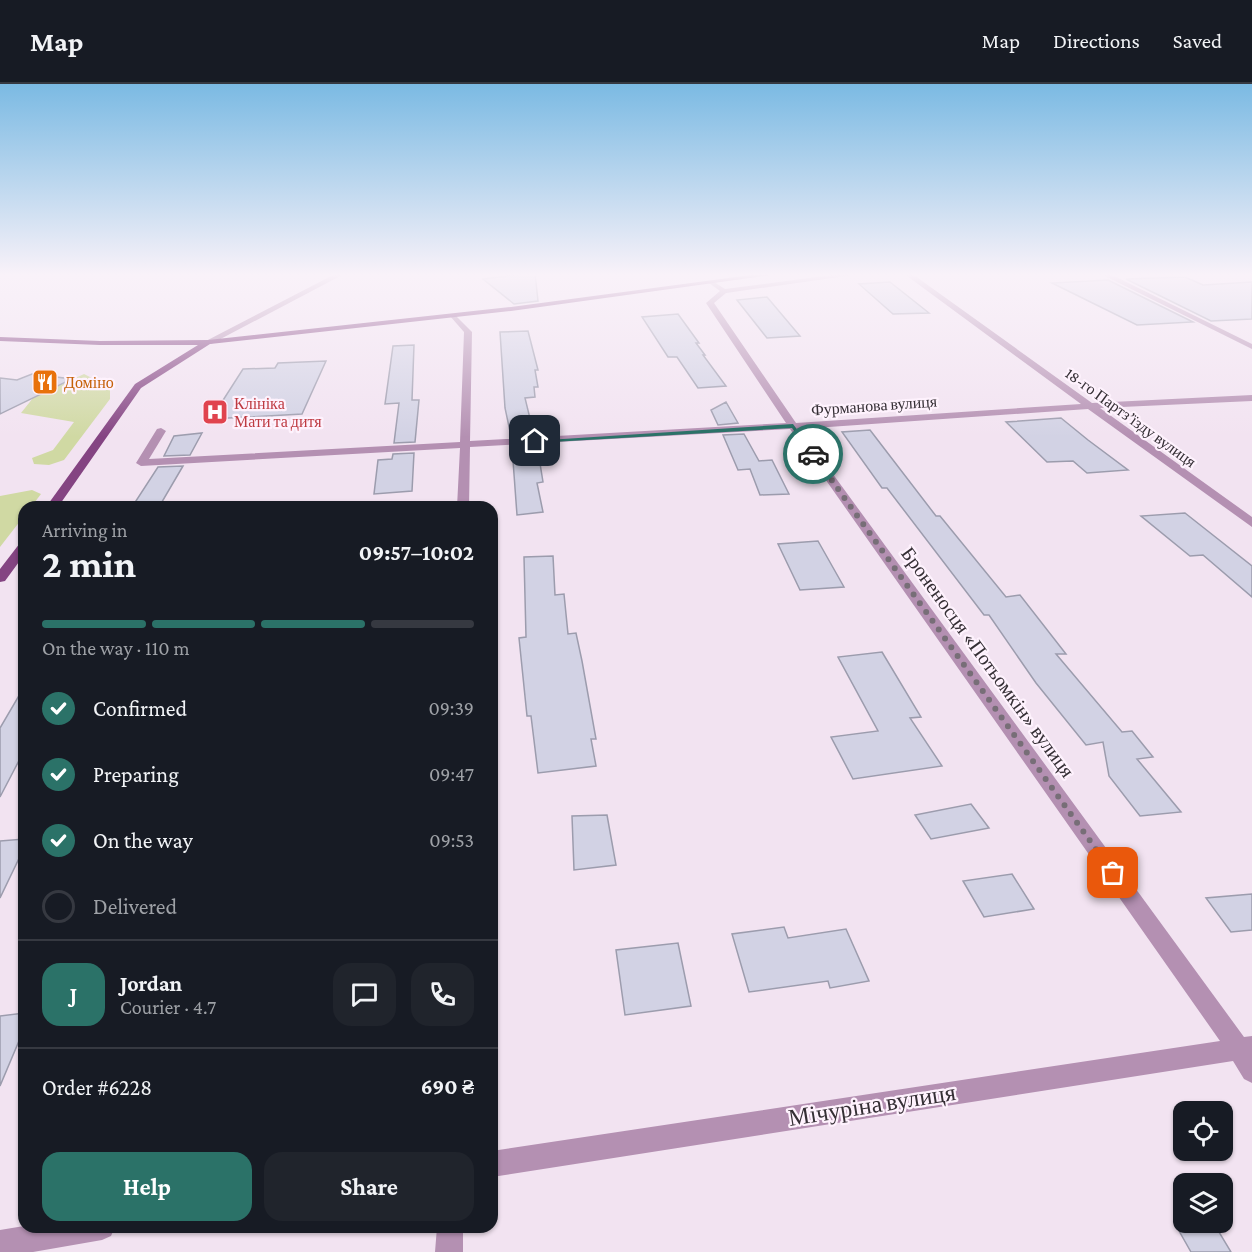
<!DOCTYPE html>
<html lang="en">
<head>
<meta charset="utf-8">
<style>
	:root { --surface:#171b24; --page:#20242c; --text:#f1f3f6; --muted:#9ea1a6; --line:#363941; --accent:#2b7268 }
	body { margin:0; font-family:"Crimson Pro",serif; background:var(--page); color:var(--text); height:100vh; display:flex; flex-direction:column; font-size:22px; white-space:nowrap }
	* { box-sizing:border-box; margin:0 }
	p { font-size:20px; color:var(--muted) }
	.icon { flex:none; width:33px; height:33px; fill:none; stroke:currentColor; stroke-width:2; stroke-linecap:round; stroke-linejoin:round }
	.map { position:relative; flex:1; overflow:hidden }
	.details { position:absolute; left:18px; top:417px; width:480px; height:732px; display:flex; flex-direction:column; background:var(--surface); border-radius:18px; box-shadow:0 2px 4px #0004 }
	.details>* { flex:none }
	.buttons { position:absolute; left:1173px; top:1017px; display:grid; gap:12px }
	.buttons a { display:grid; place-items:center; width:60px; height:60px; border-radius:12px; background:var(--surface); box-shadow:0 2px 4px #0004; font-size:30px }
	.pin { position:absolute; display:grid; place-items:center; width:51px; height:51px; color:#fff; margin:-26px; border-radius:12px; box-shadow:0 3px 9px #0006 }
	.courier { position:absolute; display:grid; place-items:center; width:60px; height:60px; margin:-30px; border:4px solid #2b7268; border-radius:50%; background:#fff; color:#222; box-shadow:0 2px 8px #0007 }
	.head em { font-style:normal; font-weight:700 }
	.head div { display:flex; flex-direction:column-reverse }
	.head { display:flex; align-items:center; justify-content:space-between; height:102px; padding:0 24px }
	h1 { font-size:39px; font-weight:700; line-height:45px }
	.bar { display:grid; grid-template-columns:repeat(4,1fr); gap:9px 6px; align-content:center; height:72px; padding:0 24px }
	.bar i { height:8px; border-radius:4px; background:var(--line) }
	.bar .active { background:var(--accent) }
	.bar p { grid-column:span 4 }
	.line { display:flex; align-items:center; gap:15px; padding:0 24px; border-top:2px solid var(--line) }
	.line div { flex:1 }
	.round { display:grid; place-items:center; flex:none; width:63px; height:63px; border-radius:18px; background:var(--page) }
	ol { padding:0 24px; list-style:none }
	li { display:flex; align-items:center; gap:18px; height:66px }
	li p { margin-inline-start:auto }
	li .icon { padding:6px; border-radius:50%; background:var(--accent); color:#fff; stroke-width:4 }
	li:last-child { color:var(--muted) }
	li i { width:33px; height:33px; border:3px solid var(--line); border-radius:50% }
	.action { display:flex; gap:12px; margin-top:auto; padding:12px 24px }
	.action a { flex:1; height:69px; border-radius:18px; background:var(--accent); color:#fff; font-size:24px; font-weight:700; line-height:69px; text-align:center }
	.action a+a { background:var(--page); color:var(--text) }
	header { display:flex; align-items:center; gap:36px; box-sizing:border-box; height:84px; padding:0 30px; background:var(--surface); border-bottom:2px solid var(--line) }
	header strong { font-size:28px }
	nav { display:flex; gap:33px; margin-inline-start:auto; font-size:21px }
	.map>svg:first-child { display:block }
	.green { fill:#d0d9a3 }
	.building { fill:#d2d2e4; stroke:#9c9cad; stroke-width:1.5 }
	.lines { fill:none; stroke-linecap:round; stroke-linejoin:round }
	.minor { fill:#b490b2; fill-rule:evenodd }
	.primary { fill:#844482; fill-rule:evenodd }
	.route { fill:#2b7268 }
	.done { stroke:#776e77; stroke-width:6; stroke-dasharray:0 10.8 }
	.labels { text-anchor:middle; stroke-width:4.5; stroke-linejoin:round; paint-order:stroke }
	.far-food-label { font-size:16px; fill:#c56008; stroke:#fef2fd; text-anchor:start }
	.far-health-label { font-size:16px; fill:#be3a42; stroke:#fef2fd; text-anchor:start }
	.far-street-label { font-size:16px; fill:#352f35; stroke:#fef2fd }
	.street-label { font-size:20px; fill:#352f35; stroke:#fef2fd }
	.near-street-label { font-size:24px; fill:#352f35; stroke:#fef2fd }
</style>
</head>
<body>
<header>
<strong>Map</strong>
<nav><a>Map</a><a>Directions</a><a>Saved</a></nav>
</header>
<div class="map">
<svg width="1252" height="1168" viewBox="0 0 1252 1168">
	<rect width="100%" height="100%" fill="#f2e3f1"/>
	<path class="green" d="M84,290L110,303V315L64,376L49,381L34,380L32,374L53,366L74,338L21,329L33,314Z
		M32,406L41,410L31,423H24V432L0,463V412Z"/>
	<path class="building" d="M531,189H535L538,217L514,220L483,195Z
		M1185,193L1203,201L1252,198V235L1211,237L1126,195Z
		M1108,196L1193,238L1137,241L1052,199Z
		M890,198L929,229L893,230L859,200Z
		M767,213L800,252L767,254L737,216Z
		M678,230L699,259H696L705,271H703L726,302L698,304L677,273H668L642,233Z
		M528,247L538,286H535L538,303H534L535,313L525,314L534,351L511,352L505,324L500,248Z
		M414,261L412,316H419L415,358L394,359L399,319L385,320L393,262Z
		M326,277L302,330L211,335L243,285L275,284L278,279Z
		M32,290L72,295L0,330V294L17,296Z
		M726,318L738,339L718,341L711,326Z
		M1061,334L1088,356L1128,386L1087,389L1073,377L1047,378L1006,338Z
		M870,346L936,432H940L1006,513L1020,511L1066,570H1056L1122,648L1132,647L1153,673L1137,675L1181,728L1140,732L1109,692L1103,658L1086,661L1036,599L989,531H984L887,404H882L842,348Z
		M202,349L190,371L164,372L174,352Z
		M744,350L759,377L772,376L789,410L760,411L750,385L738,386L723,351Z
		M537,361L543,398L537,399L543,428L517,431L512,363Z
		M414,369L412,407L374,410L378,376L392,375L393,370Z
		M183,382L159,423H132L158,383Z
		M1185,429L1252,482V513L1203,471L1190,472L1141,432Z
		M818,457L844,503L800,506L778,460Z
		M553,472L555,511L564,510L568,550L576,549L582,577L596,655H591L596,682L538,689L531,632H527L519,554L526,553L524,473Z
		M882,568L921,633L910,634L942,682L853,695L831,653L878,647L838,573Z
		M24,603V667L0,713V644Z
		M971,720L989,744L931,755L915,731Z
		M607,731L616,781L574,786L572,732Z
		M24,755V764L0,814V757Z
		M1012,790L1034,825L984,833L963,797Z
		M1252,810V846L1231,848L1206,814Z
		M784,843L788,854L846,845L869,897L830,904L828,897L749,908L732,850Z
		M678,859L691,922L625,931L616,866Z
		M24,929V945L0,1002V932Z
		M1174,1138H1213L1231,1168H1191Z"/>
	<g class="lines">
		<path class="minor" d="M337,189H346L211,260L204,258Z
			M847,189H867L726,209L714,219L796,339L1081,320L903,189H911L1092,319L1252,311V317L1100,324L1252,433V443L1088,325L800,345L1244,953L1252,952V999L1244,995L1233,977L492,1093V1067L1220,957L790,345L470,363L469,423H457L460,364L141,382L136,379L157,345L161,344L166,347L149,375L460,358L464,248L450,232L454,230L472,248L470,357L786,339L706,219L720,207L709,199L714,198L725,205Z
			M1099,189H1108L1252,260V265Z
			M24,1142V1143H115L111,1152L102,1156L33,1168H0V1146Z
			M437,1143H463V1168H435Z"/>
		<path class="primary" d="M766,189H786L511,227L210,260L141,304L58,423H46L135,300L198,261H100L0,257V253L100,257L208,256L511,223Z
			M24,458V471L5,497L0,498V485L20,459Z"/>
	</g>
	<linearGradient id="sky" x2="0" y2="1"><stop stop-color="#7bbae3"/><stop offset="0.54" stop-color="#f9f2f9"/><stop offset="1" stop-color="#f9f2f9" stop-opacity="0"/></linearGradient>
	<rect width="1252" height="353" fill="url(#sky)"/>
	<path class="route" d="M793,340L816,371H811L792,344L535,359L532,357Z"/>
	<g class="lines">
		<path class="done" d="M813,370L1113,789"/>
	</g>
	<defs>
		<g id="restaurant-square" transform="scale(1.35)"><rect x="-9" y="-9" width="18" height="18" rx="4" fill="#e8710a" stroke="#fef2fd"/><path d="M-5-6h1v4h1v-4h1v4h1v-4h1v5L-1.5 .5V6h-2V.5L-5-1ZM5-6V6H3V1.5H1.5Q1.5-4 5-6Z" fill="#fff"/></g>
		<g id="hospital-square" transform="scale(1.35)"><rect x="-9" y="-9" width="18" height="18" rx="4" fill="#e0444e" stroke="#fef2fd"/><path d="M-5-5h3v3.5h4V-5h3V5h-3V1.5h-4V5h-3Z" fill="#fff"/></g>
	</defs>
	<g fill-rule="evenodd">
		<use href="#restaurant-square" x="45" y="298"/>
		<use href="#hospital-square" x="215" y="328"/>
	</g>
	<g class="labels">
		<g class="far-food-label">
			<text x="64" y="304">Доміно</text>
		</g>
		<g class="far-health-label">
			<text x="234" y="325">Клініка<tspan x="234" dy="18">Мати та дитя</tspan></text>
		</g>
		<g class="far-street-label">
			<text transform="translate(874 321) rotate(-4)" y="6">Фурманова вулиця</text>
			<text transform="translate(1131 333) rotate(36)" y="6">18-го Партз’їзду вулиця</text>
		</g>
		<g class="street-label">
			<text transform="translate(988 578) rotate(54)" y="7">Броненосця «Потьомкін» вулиця</text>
		</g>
		<g class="near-street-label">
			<text transform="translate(872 1021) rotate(-9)" y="8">Мічуріна вулиця</text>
		</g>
	</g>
</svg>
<div class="buttons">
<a><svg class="icon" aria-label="locate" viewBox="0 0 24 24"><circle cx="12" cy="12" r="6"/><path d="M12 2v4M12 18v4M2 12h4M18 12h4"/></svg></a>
<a><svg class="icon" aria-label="layers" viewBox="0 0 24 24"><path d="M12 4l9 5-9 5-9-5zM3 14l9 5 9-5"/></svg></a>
</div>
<div class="pin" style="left:1113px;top:789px;background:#ea580c"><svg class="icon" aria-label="bag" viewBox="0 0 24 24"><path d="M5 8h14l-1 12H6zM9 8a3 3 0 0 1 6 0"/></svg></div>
<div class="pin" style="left:535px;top:357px;background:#1f2937"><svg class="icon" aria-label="home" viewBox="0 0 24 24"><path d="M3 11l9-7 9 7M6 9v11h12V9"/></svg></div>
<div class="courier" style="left:813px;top:370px"><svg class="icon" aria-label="car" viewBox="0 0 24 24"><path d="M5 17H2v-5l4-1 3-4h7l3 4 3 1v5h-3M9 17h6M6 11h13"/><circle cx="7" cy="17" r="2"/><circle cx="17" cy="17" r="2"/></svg></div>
<section class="details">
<div class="head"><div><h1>2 min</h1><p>Arriving in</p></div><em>09:57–10:02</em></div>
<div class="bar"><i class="active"></i><i class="active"></i><i class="active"></i><i></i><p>On the way · 110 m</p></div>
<ol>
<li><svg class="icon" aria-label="check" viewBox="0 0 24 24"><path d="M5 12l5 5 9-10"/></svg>Confirmed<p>09:39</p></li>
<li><svg class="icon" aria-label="check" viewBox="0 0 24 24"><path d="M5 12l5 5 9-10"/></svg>Preparing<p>09:47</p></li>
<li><svg class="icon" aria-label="check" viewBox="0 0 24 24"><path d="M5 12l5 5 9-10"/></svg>On the way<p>09:53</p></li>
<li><i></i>Delivered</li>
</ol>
<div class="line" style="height:108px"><b class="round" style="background:var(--accent);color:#fff">J</b><div><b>Jordan</b><p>Courier · 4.7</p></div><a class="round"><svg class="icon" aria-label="chat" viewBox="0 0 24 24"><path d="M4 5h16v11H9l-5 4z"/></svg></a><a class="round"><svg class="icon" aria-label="phone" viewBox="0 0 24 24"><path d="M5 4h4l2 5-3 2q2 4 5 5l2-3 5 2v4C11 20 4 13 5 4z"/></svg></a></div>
<div class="line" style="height:78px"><div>Order #6228</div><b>690 ₴</b></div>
<div class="action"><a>Help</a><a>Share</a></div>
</section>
</div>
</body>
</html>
